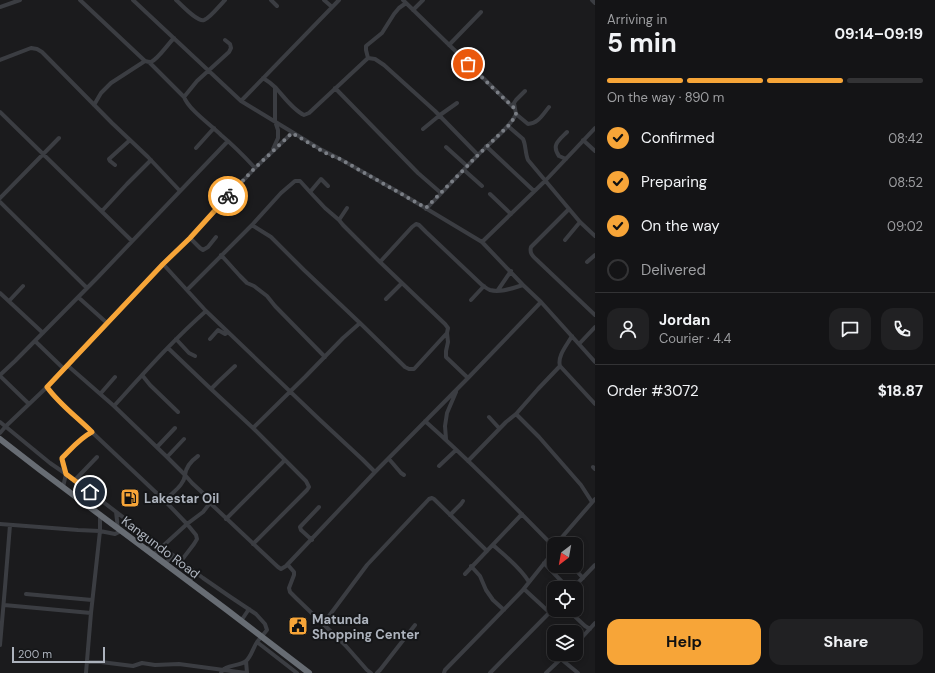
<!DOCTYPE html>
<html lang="en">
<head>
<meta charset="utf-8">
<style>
	:root { --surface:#141416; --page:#212123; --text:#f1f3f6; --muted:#9d9ea1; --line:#333335; --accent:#f7a538 }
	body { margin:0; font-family:"DM Sans",sans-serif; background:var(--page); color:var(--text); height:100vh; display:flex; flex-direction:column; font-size:15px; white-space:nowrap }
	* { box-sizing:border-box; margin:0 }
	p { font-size:13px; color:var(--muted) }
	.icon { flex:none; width:22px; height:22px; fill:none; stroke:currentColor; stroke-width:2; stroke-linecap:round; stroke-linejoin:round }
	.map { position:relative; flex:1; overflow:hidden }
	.sheet { display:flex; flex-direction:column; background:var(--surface); width:340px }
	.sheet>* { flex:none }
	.needle { width:26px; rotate:211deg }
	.buttons { position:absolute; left:547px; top:537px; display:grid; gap:8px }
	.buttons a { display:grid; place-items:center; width:36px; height:36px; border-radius:8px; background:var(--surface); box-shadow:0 2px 6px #0003,0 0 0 1px var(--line); font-size:20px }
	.scale { position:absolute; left:12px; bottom:10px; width:93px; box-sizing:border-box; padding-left:4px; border:2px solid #adb3bd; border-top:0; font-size:11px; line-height:14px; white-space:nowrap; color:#adb3bd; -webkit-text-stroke:3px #151618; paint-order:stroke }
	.pin { position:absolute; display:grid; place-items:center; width:34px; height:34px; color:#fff; margin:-17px; border:2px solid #fff; border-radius:50%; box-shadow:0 1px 4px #0007 }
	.courier { position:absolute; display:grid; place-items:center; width:40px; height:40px; margin:-20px; border:3px solid #f7a538; border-radius:50%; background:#fff; color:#222; box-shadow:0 1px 5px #0007 }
	.head em { font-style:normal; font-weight:700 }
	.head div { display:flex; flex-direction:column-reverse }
	.head { display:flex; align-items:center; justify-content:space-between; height:68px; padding:0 12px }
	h1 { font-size:26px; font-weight:700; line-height:30px }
	.bar { display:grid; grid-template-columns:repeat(4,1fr); gap:6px 4px; align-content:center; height:48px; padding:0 12px }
	.bar i { height:5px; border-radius:3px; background:var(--line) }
	.bar .on { background:var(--accent) }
	.bar p { grid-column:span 4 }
	.line { display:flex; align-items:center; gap:10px; padding:0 12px; border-top:1px solid var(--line) }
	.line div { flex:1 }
	.round { display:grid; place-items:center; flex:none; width:42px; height:42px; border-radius:12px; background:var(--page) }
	ol { padding:0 12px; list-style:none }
	li { display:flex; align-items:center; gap:12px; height:44px }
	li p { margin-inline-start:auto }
	li .icon { padding:4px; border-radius:50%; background:var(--accent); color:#111; stroke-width:4 }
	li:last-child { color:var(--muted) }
	li i { width:22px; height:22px; border:2px solid var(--line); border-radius:50% }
	.button { display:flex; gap:8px; margin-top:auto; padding:8px 12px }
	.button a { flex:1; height:46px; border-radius:12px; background:var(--accent); color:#111; font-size:16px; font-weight:700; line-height:46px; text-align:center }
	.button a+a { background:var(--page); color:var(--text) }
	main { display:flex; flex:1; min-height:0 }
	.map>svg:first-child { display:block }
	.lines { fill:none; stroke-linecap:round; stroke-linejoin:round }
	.minor { stroke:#3b3d42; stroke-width:4 }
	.highway { stroke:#676c73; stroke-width:6 }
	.done { stroke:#7a7e85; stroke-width:4; stroke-dasharray:0 7.2 }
	.route { stroke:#f7a538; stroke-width:5 }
	.labels { text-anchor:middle; stroke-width:4; stroke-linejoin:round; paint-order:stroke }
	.poi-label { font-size:13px; font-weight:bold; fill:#adb3bd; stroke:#151618; text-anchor:start }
	.street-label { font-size:13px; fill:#adb3bd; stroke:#151618 }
</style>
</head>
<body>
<main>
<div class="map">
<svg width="595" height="673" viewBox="0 0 595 673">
	<rect width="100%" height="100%" fill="#1b1b1d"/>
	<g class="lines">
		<path class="minor" d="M80,0L145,61C148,62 148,62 151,62C158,59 168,44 174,38
			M133,0L241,101L320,149L340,159L402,194L482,242L523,285L541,302L595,362
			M176,0C182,5 197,22 204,20C210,18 220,5 225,0
			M271,0L277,6
			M324,0L332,7
			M403,0L515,109
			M592,0L595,3
			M0,7L20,0
			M413,10L423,0
			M449,45L481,12
			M368,58L366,50V46L382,33L394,14L399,8L406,3
			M0,60L31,48L37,49L42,52L112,123L148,157L180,191
			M149,62L184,97C189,110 211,125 221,135C233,145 244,156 255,168
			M263,78C268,81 272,84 276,88C284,97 293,110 304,115L309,113L368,58L375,59L384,65L435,111L478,155
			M335,88L418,173L441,193
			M525,91L516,100L514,103L516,114L528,124C538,124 543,114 549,107
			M184,97L197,81L229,52L231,48L230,44L225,40
			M241,101L339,0
			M94,105L101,93L111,83L145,61
			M0,112L132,241
			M508,126L523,139C526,145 525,153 528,160L580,222L595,236
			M423,129L440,115L457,103
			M583,140L595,151
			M486,146L534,191
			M446,147L467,166
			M196,148L214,128
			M273,149L278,138V130L275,121V87
			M566,159L559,156C551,145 559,140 567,132
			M115,165L110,161L109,159L130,140
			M464,170L482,186
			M328,186L321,179L310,192L325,208L339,220
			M490,194L511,214
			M0,198L59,138
			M0,202L87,288
			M347,208L339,220L343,225L380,262
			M426,209C444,191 461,172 478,155C489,143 510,128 516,114
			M569,209L531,247C529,254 534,257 539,262L595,315
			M102,211L127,184L151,160
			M252,225L281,193L295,181H300L310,192
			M190,238L200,248L203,250L208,247L216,237
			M565,240L580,222
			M482,242L546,180L595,128
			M221,255L240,276L247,283L254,286L267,296L275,306L325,357
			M587,262L595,255
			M163,264L206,311L320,420L362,459L375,472L468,378L541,302
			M187,290L252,225L271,237L304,270L360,323
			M498,290L511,271
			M0,293L43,333
			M78,297L107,323
			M386,299L402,283
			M471,300L484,286
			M9,301L23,286
			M447,333L448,342L446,351V357L468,378
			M572,336C567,345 557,356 560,366L595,404
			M176,339L189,353L195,356
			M210,339L218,330L225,334L228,332
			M35,341L64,369
			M579,344L595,327
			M168,348L211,389L219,381L235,366
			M67,365L114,406C144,373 173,340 206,311
			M0,375L15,361L97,278L228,141
			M142,375L150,385L178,412
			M0,376L29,404
			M47,387L51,393L61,403L165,501C171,493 184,486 185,475L167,457L184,439
			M211,389L253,428L305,377L343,338L360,323L405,367L409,369H414L447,333L448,328L445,324L380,262L412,227L416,224L419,225L426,232L482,285C485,287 487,289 490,290C500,293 513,288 523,285
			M101,393L115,377
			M114,406L167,457
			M516,414L539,437L581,485L592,502
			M489,417L499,428
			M425,421C470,461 512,504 554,547
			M0,422L50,463L66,474L63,487
			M92,432C80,438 72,448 62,457C61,467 65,473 72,479L98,498L162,547L181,561L203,578L229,596L256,614L265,624L267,630L257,642
			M0,433L6,426L47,387L163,264L190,238L255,168L292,133
			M446,439L445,426L447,413L456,392
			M157,447L175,428
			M198,456C191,461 186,467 185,475L192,483L205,495L210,503L278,567L281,569L286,566L375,472
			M389,459L401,473L404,475
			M468,461L506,422L516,414L538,389L560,366
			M439,466L456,450
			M593,467L595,469
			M74,481L97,457
			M116,512L118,528
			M450,515L461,504L463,501
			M226,519L285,460
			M0,524L78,530L100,531L115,534L121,531
			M312,540L301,530L300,527L319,507
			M253,544L307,490L309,487L306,481L253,428
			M556,544L595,499
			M493,545C505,556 520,567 529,582
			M146,550L154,542
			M153,555L187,524L165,501
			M181,561L194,544L197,539L196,535L187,524L203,512L210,503
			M544,563L568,588
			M165,564L173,555
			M288,565L294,572V575L289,588L290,592L296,598L345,645L367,670L371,673
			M471,566L480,576L486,590L493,600L504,610
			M572,566L583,578
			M465,574L522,514
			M189,582L196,572
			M573,588L595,565
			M524,589L549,612
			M26,594L92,600
			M4,605L91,613
			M568,610L585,626L590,629
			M241,621L249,609
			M323,624L367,565L429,499L432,498L434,499L487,551
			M576,644L595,623
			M0,645L5,587L10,525
			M561,659L578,673
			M246,661L247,673
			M87,662H101L133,666L142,663L155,665L179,664L246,673
			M86,673L91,613L100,531V515
			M221,673C224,664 239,667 246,661C251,657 253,648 257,642L297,673
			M377,673L380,670L415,625
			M444,673L445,670L522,591L554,551
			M490,673L554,608
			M546,673L566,654"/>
		<path class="highway" d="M0,439L40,470L227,610L309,673"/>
	</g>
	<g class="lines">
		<path class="done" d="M228,196L255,168L292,133L329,155L340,159L426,208L478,155L508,126L515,117L516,114L515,109L468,64"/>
		<path class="route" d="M90,492L66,474L62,459V458C72,448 80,438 92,432C77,417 59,404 47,387L163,264L190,238L228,196"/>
	</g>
	<defs>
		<g id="fuel-square" transform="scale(1)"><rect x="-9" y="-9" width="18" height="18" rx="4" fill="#f7a538" stroke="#151618"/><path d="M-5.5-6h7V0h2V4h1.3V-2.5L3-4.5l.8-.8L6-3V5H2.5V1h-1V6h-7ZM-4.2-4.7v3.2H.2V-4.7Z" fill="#111"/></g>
		<g id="civic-square" transform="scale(1)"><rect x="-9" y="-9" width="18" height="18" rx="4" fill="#f7a538" stroke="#151618"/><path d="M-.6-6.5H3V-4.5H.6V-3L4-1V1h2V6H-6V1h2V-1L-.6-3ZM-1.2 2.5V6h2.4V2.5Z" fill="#111"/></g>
	</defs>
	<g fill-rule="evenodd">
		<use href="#fuel-square" x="130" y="498"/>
		<use href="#civic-square" x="298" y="626"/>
	</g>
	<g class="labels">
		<g class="poi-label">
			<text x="144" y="503">Lakestar Oil</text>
			<text x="312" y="624">Matunda<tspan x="312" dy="15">Shopping Center</tspan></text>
		</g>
		<g class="street-label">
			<text transform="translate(161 547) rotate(37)" y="5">Kangundo Road</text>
		</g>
	</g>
</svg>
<div class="buttons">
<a><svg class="needle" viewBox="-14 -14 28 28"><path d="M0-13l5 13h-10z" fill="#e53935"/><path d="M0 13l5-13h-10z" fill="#9d9ea1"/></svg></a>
<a><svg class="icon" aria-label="locate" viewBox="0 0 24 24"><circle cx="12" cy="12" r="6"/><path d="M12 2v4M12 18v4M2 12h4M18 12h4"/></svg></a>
<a><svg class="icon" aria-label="layers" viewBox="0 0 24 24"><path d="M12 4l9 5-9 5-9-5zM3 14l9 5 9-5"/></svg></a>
</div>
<div class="scale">200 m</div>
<div class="pin" style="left:468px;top:64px;background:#ea580c"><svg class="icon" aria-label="bag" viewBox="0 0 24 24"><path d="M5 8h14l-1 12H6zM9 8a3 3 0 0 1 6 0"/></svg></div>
<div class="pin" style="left:90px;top:492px;background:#1f2937"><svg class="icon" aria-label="home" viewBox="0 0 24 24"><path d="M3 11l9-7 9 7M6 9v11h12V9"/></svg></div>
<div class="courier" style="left:228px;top:196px"><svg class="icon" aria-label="bike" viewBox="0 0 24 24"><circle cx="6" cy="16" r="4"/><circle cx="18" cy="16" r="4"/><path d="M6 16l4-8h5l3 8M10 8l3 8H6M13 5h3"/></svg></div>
</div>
<section class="sheet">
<div class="head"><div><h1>5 min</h1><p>Arriving in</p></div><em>09:14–09:19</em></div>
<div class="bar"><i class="on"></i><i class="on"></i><i class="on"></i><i></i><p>On the way · 890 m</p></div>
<ol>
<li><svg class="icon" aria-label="check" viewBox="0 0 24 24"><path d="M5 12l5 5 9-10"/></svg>Confirmed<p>08:42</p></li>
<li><svg class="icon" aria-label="check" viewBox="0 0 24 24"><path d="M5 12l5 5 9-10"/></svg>Preparing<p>08:52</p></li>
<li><svg class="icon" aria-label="check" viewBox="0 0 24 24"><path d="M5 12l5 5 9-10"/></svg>On the way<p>09:02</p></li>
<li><i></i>Delivered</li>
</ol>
<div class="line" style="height:72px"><a class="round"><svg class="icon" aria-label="person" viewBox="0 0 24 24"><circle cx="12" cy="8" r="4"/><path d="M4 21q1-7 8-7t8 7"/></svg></a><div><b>Jordan</b><p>Courier · 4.4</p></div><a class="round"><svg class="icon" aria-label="chat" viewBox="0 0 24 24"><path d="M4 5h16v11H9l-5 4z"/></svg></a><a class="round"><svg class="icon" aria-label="phone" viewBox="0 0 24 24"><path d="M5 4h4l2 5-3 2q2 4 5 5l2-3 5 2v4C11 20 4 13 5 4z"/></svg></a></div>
<div class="line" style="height:52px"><div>Order #3072</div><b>$18.87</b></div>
<div class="button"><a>Help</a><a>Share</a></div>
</section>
</main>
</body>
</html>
